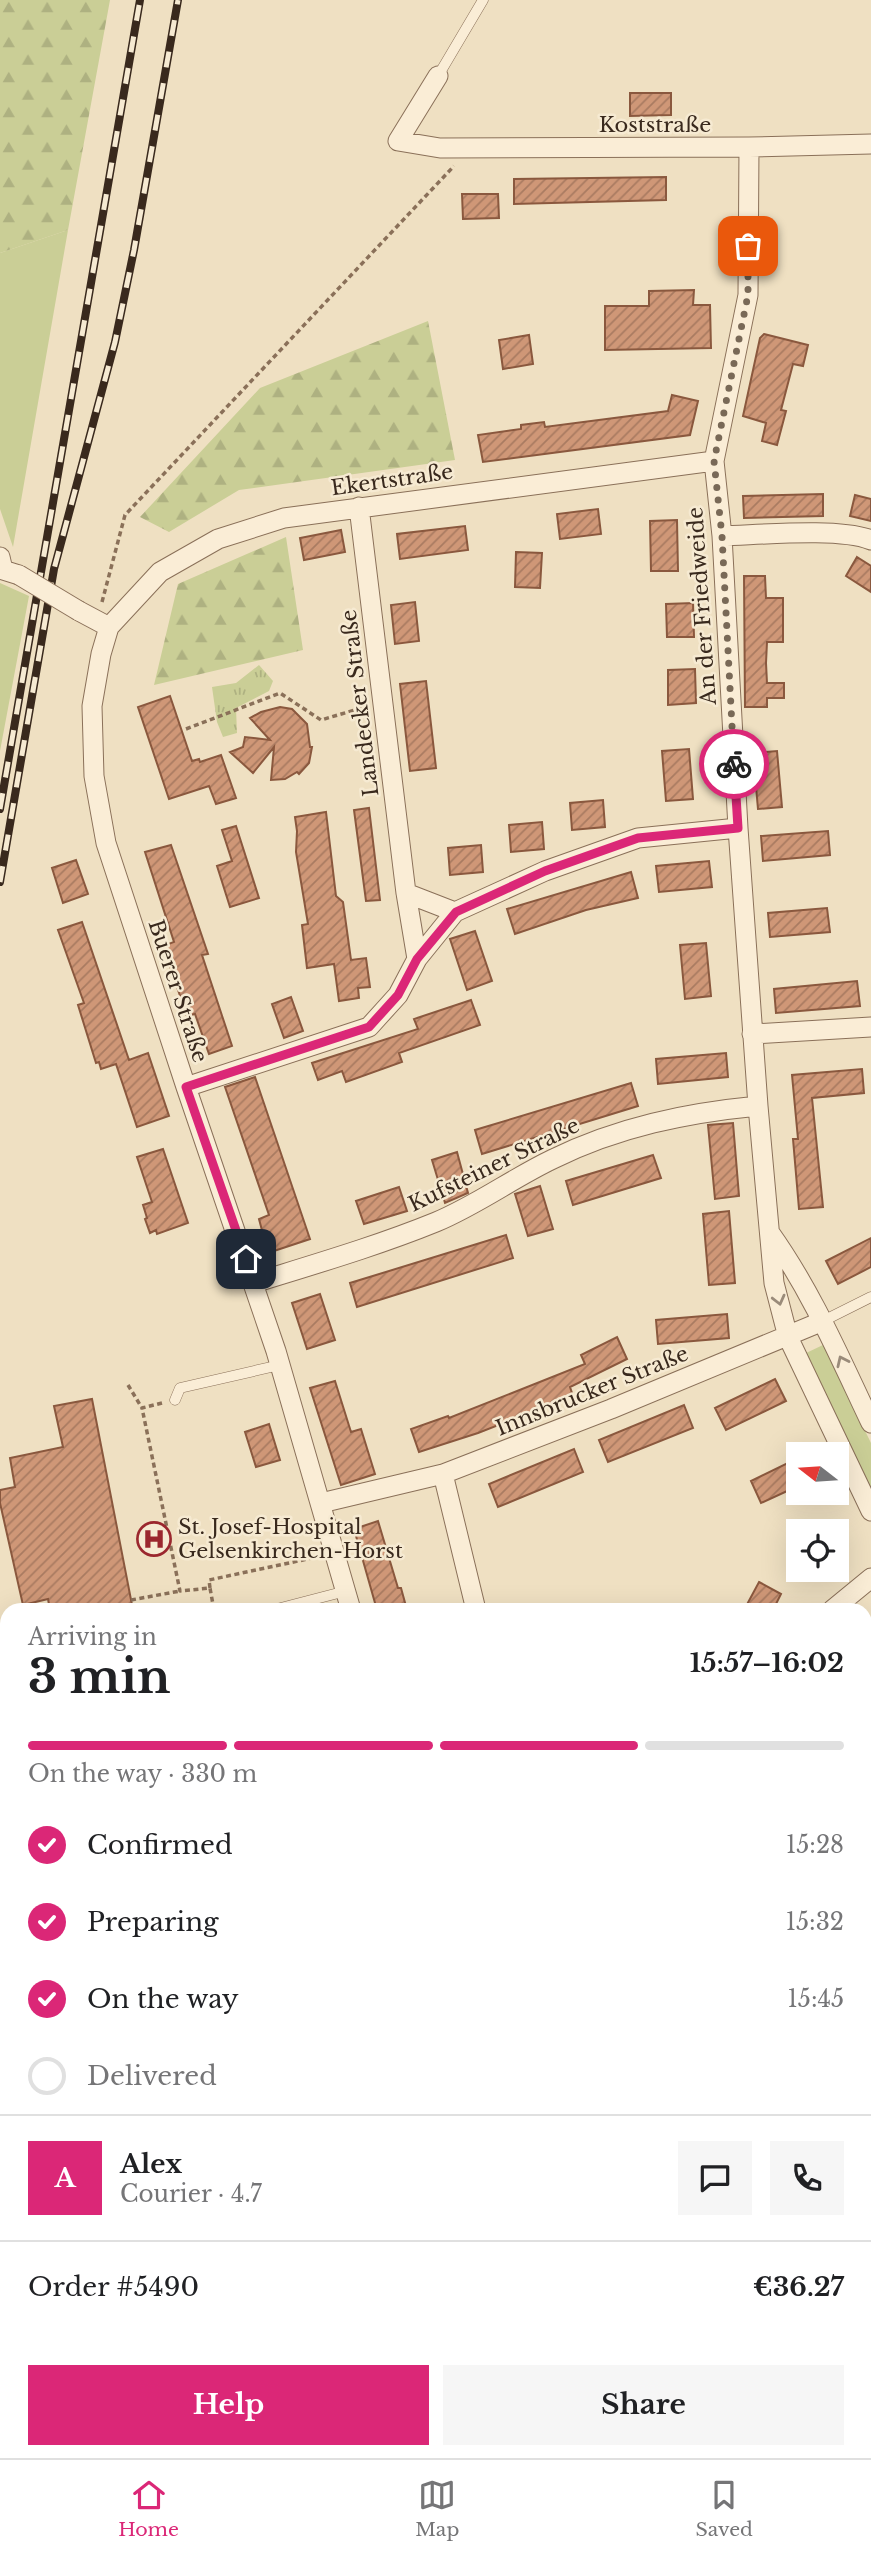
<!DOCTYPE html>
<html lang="en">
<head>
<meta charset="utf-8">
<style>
	:root { --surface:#fff; --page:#f6f6f6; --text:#202124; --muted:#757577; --line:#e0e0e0; --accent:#db2777 }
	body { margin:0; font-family:"Libre Baskerville",serif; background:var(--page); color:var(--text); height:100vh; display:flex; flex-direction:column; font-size:26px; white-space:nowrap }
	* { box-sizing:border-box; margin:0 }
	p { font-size:23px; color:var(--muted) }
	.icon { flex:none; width:38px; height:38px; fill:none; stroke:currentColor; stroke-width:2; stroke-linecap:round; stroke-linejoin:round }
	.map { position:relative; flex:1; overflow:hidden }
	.details { position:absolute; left:0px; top:1603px; width:872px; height:856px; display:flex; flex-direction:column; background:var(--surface); border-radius:21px 21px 0 0; box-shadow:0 7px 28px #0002 }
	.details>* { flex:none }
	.needle { width:46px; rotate:287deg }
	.buttons { position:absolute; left:786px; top:1442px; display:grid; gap:14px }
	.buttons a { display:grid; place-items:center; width:63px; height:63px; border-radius:0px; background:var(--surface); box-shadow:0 7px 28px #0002; font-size:35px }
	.pin { position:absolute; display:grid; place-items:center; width:60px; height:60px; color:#fff; margin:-30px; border-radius:14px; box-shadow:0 4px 10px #0006 }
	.courier { position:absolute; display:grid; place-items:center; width:70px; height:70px; margin:-35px; border:5px solid #db2777; border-radius:50%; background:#fff; color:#222; box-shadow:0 2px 9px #0007 }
	.overview em { font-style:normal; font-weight:700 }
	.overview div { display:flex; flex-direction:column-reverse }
	.overview { display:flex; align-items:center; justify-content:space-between; height:119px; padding:0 28px }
	h1 { font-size:46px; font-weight:700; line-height:52px }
	.bar { display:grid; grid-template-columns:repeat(4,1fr); gap:10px 7px; align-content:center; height:84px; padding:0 28px }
	.bar i { height:9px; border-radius:5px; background:var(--line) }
	.bar .active { background:var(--accent) }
	.bar p { grid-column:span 4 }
	.line { display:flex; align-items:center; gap:18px; padding:0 28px; border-top:2px solid var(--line) }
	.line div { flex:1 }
	.round { display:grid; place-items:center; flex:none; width:74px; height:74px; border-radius:0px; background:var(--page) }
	ol { padding:0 28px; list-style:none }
	li { display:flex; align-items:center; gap:21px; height:77px }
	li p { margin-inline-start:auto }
	li .icon { padding:7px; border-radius:50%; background:var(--accent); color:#fff; stroke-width:4 }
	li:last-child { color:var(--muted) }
	li i { width:38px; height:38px; border:4px solid var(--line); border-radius:50% }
	.cta { display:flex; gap:14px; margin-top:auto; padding:14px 28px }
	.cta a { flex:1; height:80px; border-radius:0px; background:var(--accent); color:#fff; font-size:28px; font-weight:700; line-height:80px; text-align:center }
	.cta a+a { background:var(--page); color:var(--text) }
	.menu { display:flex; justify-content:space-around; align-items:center; height:98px; border-top:2px solid var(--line); background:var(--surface); font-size:19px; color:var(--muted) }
	.menu a { display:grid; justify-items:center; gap:4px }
	.menu .active { color:var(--accent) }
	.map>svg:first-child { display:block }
	.green { fill:#cace96 }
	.forest { fill:url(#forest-firs) }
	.cemetery { fill:url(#cemetery-stones) }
	.park { fill:url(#park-tufts) }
	.building { fill:url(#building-hatch); stroke:#8a583e; stroke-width:2 }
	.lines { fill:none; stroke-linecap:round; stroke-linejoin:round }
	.service-casing { stroke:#8a7059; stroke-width:11 }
	.minor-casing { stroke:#8a7059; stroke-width:21 }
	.secondary-casing { stroke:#6c513c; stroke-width:30 }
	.path { stroke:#8a7059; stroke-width:3.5; stroke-dasharray:5 3.5; stroke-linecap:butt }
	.service { stroke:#faedd6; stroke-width:10 }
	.minor { stroke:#faedd6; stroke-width:19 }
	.secondary { stroke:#faedd6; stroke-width:28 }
	.tram { stroke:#39291d; stroke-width:2 }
	.rail-casing { stroke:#39291d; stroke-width:8 }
	.rail { stroke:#f6ead2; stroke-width:5; stroke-dasharray:16; stroke-linecap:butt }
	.minor-bridge-casing { stroke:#8a7059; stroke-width:21; stroke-linecap:butt }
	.minor-bridge { stroke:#faedd6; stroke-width:19 }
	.oneway { stroke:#9a8b7a }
	.done { stroke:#796957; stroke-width:7; stroke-dasharray:0 12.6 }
	.route { stroke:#db2777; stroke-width:9 }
	.labels { text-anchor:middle; stroke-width:5; stroke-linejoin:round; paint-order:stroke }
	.street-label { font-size:21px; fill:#39291d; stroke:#f6ead2 }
	.poi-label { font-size:21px; fill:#39291d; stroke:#f6ead2; text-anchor:start }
</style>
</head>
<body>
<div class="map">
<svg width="871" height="2458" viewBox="0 0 871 2458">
	<defs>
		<pattern id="forest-firs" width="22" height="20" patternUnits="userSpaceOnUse" patternTransform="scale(1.75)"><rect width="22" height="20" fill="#cace96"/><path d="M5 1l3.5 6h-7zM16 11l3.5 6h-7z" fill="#aeb181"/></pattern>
		<pattern id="cemetery-stones" width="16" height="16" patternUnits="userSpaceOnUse" patternTransform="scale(1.75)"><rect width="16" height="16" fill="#bfc295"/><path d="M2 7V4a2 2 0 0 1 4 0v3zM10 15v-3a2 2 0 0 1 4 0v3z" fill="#9c9e79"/></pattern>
		<pattern id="park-tufts" width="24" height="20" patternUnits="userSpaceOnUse" patternTransform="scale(1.75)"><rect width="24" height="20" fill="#cace96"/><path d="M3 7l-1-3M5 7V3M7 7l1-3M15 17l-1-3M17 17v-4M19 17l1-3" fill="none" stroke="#aeb181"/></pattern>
		<pattern id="building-hatch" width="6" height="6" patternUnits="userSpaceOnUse" patternTransform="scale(1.75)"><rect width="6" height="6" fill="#cf9777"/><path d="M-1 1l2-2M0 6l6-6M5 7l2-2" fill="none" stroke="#a97b61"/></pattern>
	</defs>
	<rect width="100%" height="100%" fill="#efe0c2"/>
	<path class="green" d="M68,230L13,547L0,509V253Z
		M0,583L29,596L0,751Z
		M823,1345L871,1443V1490L804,1354Z
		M864,1817L871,1819V2013L864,2011Z"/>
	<path class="forest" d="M0,0H110L68,230L0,253Z
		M428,321L455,460L239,490L169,532L140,517L260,388Z
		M286,537L303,650L154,685L178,584Z"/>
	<path class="cemetery" d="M0,2215L7,2238V2452H61L62,2458H0Z"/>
	<path class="park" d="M259,665L273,681L269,691L236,708L237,733L223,737L217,722L212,687L236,683Z"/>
	<path class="building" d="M630,93H671V115L630,116Z
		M666,177V200L514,204V179Z
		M462,194H498L499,218L463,219Z
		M694,290L693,305H710L711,348L605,350V306H649V291Z
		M764,334L808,345L803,366L793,364L781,410L786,411L777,445L762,441L766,423L743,416L760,338Z
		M529,335L533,364L503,369L499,340Z
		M672,395L698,401L690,435L483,462L478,435L521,429V425L544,422L545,427L668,411Z
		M823,494V516L744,518L743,496Z
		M855,495L871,499V521L850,516Z
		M598,509L601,534L560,539L557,514Z
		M677,520L678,571H651L650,521Z
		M465,526L468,550L400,559L397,534Z
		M341,530L345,552L304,560L300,538Z
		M516,552L542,553L540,588L515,587Z
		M857,557L871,566V592L846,576Z
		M744,576H765L766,598H783V642H767L766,663L767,683H784V698H767V707H745Z
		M415,602L419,641L395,644L391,605Z
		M693,603L694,637H667L666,604Z
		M695,669L696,703L668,705V670Z
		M426,681L436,768L410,771L400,684Z
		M170,696L192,761L199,759L200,762L221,755L236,798L216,804L209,786L169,799L138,707Z
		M280,707L292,709L307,724L310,747H312L309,763L299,774L297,772L285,779L271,780L274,747L253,773L230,752L243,747L245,737L270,740L250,718L261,712Z
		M689,749L693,799L666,801L662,751Z
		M777,751L782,807L758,809L753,753Z
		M603,800L605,827L572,830L570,803Z
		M369,808L380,900L366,901L354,810Z
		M326,812L336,896L343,902L351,960L366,958L370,987L358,988L359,998L339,1001L334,964L307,968L302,925L308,924L296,852L297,831L295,817Z
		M542,822L544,849L511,852L509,825Z
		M236,826L259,898L230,907L217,866L232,861L222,830Z
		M828,831L830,855L763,861L761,836Z
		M171,845L208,954L202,955L232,1046L209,1054L195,1014L187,1016L163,946L174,942L145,852Z
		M481,845L483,872L450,875L448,848Z
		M76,860L88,894L63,903L52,868Z
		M709,861L712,887L659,892L656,866Z
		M631,872L638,898L586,910L515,934L507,909Z
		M827,908L830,932L770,937L768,913Z
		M82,922L129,1060L148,1053L169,1116L137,1127L116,1064L101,1069L99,1062L96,1063L78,1005L84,1003L58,930Z
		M475,931L492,981L467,990L450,939Z
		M706,943L711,996L685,999L680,945Z
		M857,981L860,1006L776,1013L774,989Z
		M291,997L303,1031L284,1038L272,1004Z
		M471,1000L480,1025L399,1053L402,1062L346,1082L342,1071L318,1080L312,1063L418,1029L414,1019Z
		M726,1053L728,1077L658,1084L656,1059Z
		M862,1069L864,1093L812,1098L823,1207L799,1209L793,1139H798L792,1075Z
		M255,1077L310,1239L268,1253L259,1219L269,1215L225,1087Z
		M631,1083L638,1106L482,1154L475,1130Z
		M733,1123L739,1196L715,1199L708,1125Z
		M163,1149L188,1223L157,1234L156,1230L150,1233L145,1219L147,1218L143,1205L152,1202L137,1157Z
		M457,1152L468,1193L445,1203L432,1160Z
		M653,1155L661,1178L573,1205L566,1181Z
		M540,1186L553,1229L528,1236L515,1194Z
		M399,1187L407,1211L364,1224L356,1201Z
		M729,1211L735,1283L709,1285L703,1214Z
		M506,1235L513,1258L357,1307L350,1283Z
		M871,1238V1267L838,1284L826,1261Z
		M320,1294L335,1340L307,1349L292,1303Z
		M727,1314L729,1338L658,1344L656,1320Z
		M617,1337L627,1359L570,1387L573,1396L478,1433L419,1452L411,1429L448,1416L449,1418L585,1364L581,1355Z
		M775,1379L786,1401L726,1430L715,1408Z
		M335,1381L351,1432L361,1429L375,1474L341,1485L310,1388Z
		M92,1399L133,1610H50L48,1599L23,1605L0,1503V1490L15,1487L10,1458L63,1447L54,1406Z
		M684,1405L693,1428L608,1462L599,1440Z
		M269,1424L280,1460L256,1467L245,1432Z
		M574,1449L583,1472L498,1507L489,1484Z
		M798,1458V1486L761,1503L751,1481Z
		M378,1521L398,1588H401L407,1610H377L354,1529Z
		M759,1582L781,1594L773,1610H744Z"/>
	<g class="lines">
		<g class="service-casing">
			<path id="service" d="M438,76L483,0
				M823,1321L871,1297
				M175,1400L180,1388L280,1365
				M273,1610L346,1591
				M864,1842L871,1843
				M0,2003L7,2004
				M864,2050L871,2051
				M864,2413L871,2409"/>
		</g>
		<g class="minor-casing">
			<path id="minor" d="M438,76L398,141L440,148L749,147L871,144
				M749,147L748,295L714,461L722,536L738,828L758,1106L774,1283L788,1337L871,1511
				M359,507L406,893L417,959
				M722,536C759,535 840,527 871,540
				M0,557L3,570L19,575
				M79,611L109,627
				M406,893L455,912
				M752,1034L871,1027
				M186,1087L369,1027L398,995L417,959L455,912L545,871L638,838L738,828
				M770,1233C812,1292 840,1358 871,1423
				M254,1283C315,1264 377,1246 436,1222C477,1205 513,1178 553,1159C618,1127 686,1113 758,1106
				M443,1474L476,1610
				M321,1503L443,1474L611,1409L823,1321
				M351,1610L276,1351L186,1087L106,843L94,776L92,706L101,654L109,627L160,572L218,539L284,518L714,461
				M832,1610L871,1578
				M864,1721L871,1724
				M0,2206L7,2230
				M864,2284L871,2285
				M62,2452L64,2458
				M265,2452L267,2458
				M427,2458L437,2452
				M676,2458L677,2452"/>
		</g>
		<g class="secondary-casing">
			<path id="secondary" d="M0,1957L7,1958
				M864,2033L871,2034
				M864,2094L871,2095"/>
		</g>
		<path class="path" d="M102,602L125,515L454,166
			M186,729L280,693L321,720L365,707
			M128,1385L142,1408
			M162,1403L142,1408L180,1591L210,1588L214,1610
			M210,1588L209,1580L317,1557
			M131,1600L180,1591
			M0,1865H7
			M0,1925L7,1926
			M0,2430L6,2458"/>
		<use href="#service" class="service"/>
		<use href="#minor" class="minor"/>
		<use href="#secondary" class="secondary"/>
		<path class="tram" d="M0,1951L7,1952
			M864,2070L871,2071"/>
		<g class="rail-casing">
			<path id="rail" d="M0,809L140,0
				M0,882L54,569L115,342L134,250L178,0"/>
		</g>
		<use href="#rail" class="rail"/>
		<g class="minor-bridge-casing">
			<path id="minor-bridge" d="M19,575L79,611"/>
		</g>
		<use href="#minor-bridge" class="minor-bridge"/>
	</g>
	<defs><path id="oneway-chevron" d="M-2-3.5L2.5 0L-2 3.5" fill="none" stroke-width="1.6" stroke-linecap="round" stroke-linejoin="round" transform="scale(1.75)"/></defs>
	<g class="oneway">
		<use href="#oneway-chevron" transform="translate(779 1300) rotate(76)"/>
		<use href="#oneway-chevron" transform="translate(842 1361) rotate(-115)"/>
	</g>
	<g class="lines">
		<path class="done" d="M734,764L722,536L714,461L748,295V246"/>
		<path class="route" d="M246,1259L186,1087L369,1027L398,995L417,959L456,912L545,871L638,838L738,828L734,764"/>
	</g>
	<defs>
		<g id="hospital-ring" transform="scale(1.75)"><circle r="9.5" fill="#f6ead2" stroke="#9b272e" stroke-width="1.5"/><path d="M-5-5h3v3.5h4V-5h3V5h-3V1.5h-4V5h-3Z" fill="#9b272e"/></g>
	</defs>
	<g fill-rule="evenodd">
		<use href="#hospital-ring" x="154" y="1539"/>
	</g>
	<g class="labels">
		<g class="street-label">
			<text x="655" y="132">Koststraße</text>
			<text transform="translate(392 480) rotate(-8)" y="7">Ekertstraße</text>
			<text transform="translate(702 606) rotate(-94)" y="7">An der Friedweide</text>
			<text transform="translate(360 703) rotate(-97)" y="7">Landecker Straße</text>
			<text transform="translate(178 991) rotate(72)" y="7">Buerer Straße</text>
			<text transform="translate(494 1165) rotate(-26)" y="7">Kufsteiner Straße</text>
			<text transform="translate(592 1391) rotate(-22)" y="7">Innsbrucker Straße</text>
		</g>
		<g class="poi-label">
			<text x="178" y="1534">St. Josef-Hospital<tspan x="178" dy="24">Gelsenkirchen-Horst</tspan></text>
		</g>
	</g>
</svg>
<div class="buttons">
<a><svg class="needle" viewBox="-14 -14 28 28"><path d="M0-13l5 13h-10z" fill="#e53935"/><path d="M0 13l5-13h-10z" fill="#757577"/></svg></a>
<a><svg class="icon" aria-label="locate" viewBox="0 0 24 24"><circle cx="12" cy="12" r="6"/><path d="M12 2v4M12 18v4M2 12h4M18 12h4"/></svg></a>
</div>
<div class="pin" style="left:748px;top:246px;background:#ea580c"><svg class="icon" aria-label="bag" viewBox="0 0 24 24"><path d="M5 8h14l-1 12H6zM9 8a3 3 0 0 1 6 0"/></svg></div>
<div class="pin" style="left:246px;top:1259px;background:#1f2937"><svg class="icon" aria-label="home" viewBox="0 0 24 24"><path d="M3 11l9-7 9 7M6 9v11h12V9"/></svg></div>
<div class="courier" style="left:734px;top:764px"><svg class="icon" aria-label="bike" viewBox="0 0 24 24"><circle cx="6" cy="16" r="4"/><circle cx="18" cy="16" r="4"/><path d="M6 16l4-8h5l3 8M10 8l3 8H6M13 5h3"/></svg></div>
<section class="details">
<div class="overview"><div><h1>3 min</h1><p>Arriving in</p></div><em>15:57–16:02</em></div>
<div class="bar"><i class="active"></i><i class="active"></i><i class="active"></i><i></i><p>On the way · 330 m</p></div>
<ol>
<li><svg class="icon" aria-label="check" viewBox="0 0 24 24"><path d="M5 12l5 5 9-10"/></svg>Confirmed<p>15:28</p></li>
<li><svg class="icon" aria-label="check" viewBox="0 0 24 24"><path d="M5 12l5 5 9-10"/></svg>Preparing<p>15:32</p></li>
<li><svg class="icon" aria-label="check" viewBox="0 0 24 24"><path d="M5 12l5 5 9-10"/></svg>On the way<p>15:45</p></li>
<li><i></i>Delivered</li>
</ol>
<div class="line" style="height:126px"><b class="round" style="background:var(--accent);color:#fff">A</b><div><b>Alex</b><p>Courier · 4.7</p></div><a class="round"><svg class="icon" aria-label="chat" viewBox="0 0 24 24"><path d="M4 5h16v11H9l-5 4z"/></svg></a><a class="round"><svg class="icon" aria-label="phone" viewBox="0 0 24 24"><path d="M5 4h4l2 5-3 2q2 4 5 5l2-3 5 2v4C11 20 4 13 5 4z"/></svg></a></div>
<div class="line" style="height:91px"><div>Order #5490</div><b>€36.27</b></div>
<div class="cta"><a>Help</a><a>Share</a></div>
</section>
</div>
<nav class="menu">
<a class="active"><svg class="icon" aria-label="home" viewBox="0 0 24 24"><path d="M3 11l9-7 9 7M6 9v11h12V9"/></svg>Home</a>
<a><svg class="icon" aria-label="map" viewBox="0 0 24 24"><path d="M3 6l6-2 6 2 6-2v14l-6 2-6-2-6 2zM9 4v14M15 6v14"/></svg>Map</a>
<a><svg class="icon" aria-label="saved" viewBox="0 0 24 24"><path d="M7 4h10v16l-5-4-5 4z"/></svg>Saved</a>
</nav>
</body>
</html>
